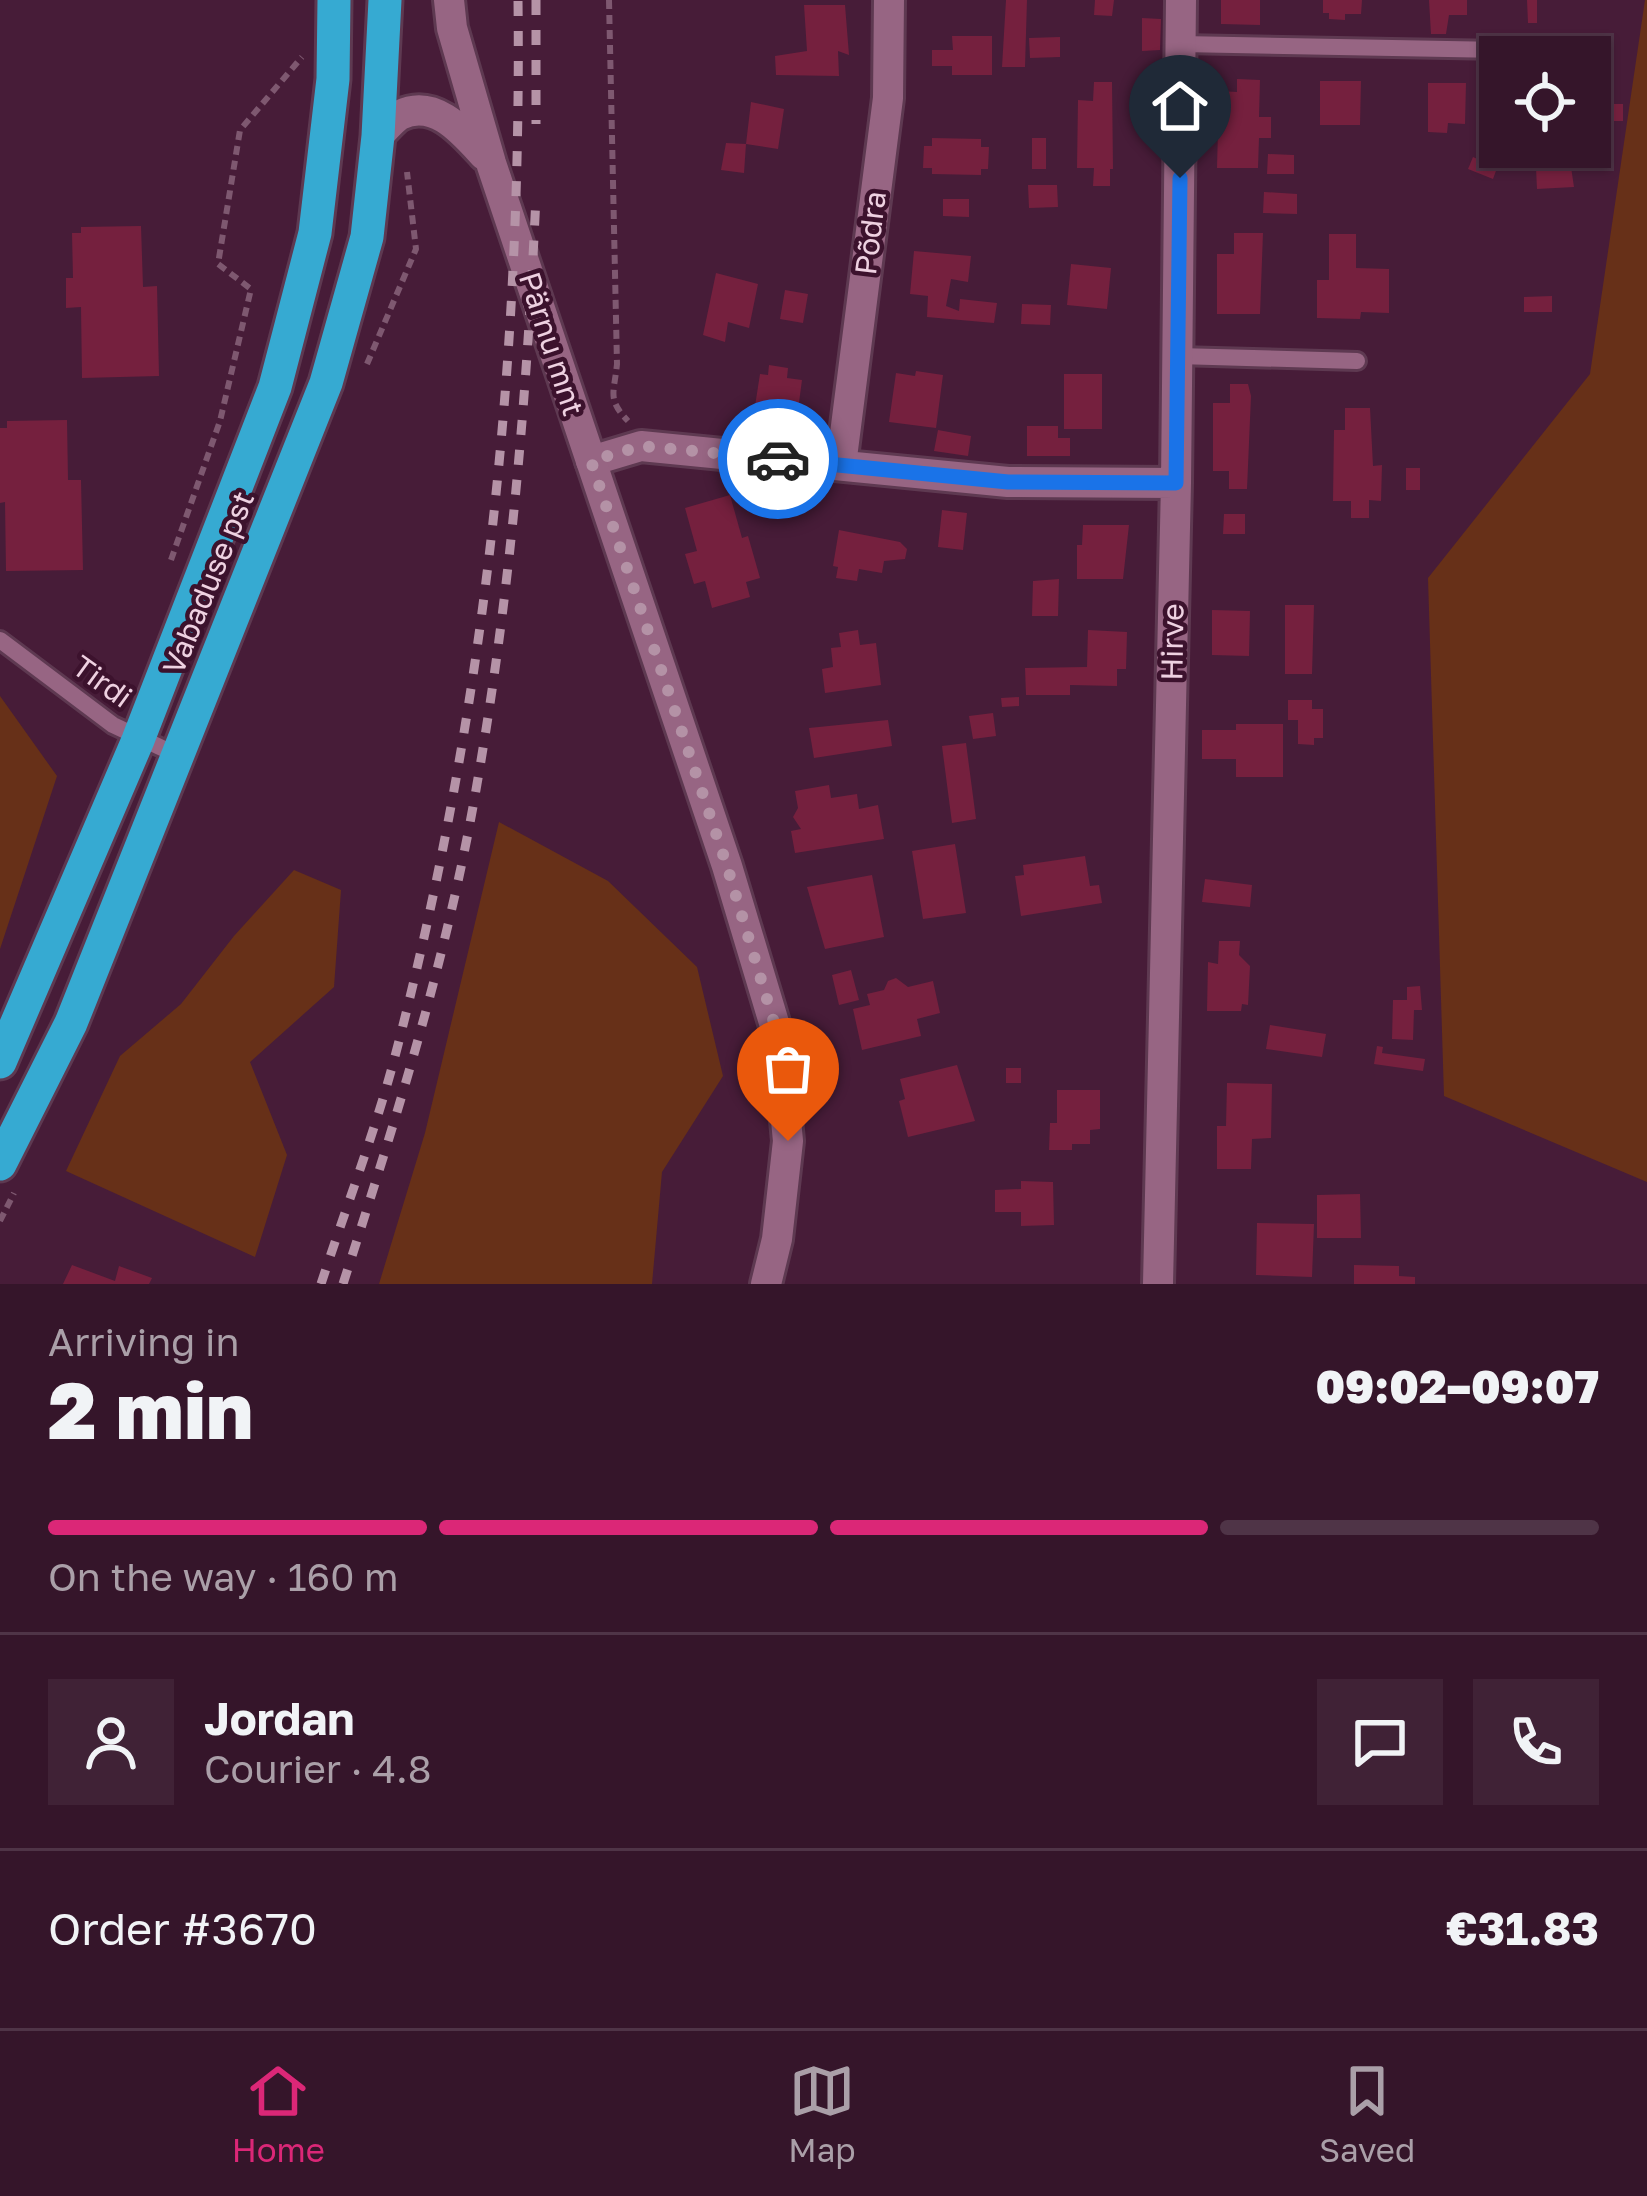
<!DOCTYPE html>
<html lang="en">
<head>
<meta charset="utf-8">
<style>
	:root { --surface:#35152a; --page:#402236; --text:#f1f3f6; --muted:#aa9fa8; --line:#4f3447; --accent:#db2777 }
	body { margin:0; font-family:"Golos Text",sans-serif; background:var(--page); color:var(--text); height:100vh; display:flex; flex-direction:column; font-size:45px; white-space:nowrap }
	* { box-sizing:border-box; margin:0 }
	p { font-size:39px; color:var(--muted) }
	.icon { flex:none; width:66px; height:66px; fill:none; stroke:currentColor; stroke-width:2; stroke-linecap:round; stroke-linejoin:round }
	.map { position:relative; height:1284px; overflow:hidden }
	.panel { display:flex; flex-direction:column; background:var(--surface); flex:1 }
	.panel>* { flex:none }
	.controls { position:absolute; left:1479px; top:36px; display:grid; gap:24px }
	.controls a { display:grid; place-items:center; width:132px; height:132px; border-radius:0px; background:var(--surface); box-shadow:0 3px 9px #0004,0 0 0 3px var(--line); font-size:60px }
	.pin { position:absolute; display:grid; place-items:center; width:102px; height:102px; color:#fff; margin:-123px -51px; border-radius:50% 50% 50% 0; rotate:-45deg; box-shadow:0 0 12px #0007 }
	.pin .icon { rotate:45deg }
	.courier { position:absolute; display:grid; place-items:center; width:120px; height:120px; margin:-60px; border:9px solid #1a73e8; border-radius:50%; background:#fff; color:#222; box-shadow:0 3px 15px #0007 }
	.summary em { font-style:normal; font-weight:800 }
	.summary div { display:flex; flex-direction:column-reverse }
	.summary { display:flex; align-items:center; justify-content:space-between; height:204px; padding:0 48px }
	h1 { font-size:78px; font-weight:800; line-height:90px }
	.bar { display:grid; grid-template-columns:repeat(4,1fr); gap:18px 12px; align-content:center; height:144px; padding:0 48px }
	.bar i { height:15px; border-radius:9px; background:var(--line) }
	.bar .active { background:var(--accent) }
	.bar p { grid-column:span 4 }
	.line { display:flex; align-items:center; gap:30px; padding:0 48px; border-top:3px solid var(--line) }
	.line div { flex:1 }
	.round { display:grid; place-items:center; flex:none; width:126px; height:126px; border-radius:0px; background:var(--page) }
	.tab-bar { display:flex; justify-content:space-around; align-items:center; height:168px; border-top:3px solid var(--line); background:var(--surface); font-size:33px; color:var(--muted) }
	.tab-bar a { display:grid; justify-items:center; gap:6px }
	.tab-bar .active { color:var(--accent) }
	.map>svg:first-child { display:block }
	.green { fill:#673018 }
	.building { fill:#75203e }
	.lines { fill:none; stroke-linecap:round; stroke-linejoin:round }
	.service-casing { stroke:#5e3951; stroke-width:22 }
	.minor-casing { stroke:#5e3951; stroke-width:36 }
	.secondary-casing { stroke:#5e3951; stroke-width:36 }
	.trunk-casing { stroke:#5e3951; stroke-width:39 }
	.path { stroke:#7e5870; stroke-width:6; stroke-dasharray:9 6; stroke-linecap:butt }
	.service { stroke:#976583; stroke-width:16 }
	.minor { stroke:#976583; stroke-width:30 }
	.secondary { stroke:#976583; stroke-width:30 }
	.trunk { stroke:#36aad2; stroke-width:33 }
	.rail { stroke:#b593a7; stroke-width:9; stroke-dasharray:15 15; stroke-linecap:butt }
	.done { stroke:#b492a6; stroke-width:12; stroke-dasharray:0 21.6 }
	.route { stroke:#1a73e8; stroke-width:15 }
	.labels { text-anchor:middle; stroke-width:9; stroke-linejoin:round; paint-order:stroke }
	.street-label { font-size:30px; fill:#eed1e1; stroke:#3c122d }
</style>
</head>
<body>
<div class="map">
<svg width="1647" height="1284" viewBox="0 0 1647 1284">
	<rect width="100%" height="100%" fill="#471c38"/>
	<path class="green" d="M1645,0H1647V1182L1444,1096L1428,578L1590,374Z
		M0,696L57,776L0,949Z
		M499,822L608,881L697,967L723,1076L662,1172L652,1284H379L425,1133Z
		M294,870L341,890L334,987L250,1062L287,1155L255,1257L66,1171L120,1056L181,1004L234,936Z"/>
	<path class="building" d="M1006,0H1027L1025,67H1002Z
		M1095,0H1114L1112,16L1094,15Z
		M1221,0H1260V25L1221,24Z
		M1323,0H1362L1361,14H1345V20L1329,19V13H1323Z
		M1429,0H1467V15H1449L1446,34H1431Z
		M1527,0H1537V23H1528Z
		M804,5H845L849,55L838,51L839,76L776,75L775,56L807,51Z
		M1142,18L1161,19L1160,50L1142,51Z
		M952,36H992V75H952V66H932V50H953Z
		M1060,37V57L1030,58L1029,38Z
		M1237,79L1260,80L1259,117H1271V138H1259L1258,168H1217L1219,91L1237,92Z
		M1320,81H1361L1360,125H1320Z
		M1094,82H1112L1113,169H1110V186H1093L1094,168H1077L1078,100L1093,101Z
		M1428,83H1466L1465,124L1448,123L1447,133L1428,132Z
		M751,102L784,109L778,149L746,144L744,173L721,170L726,143L746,144Z
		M1613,104H1623V121H1613Z
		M932,138L981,139V147H989L988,169H981V175L932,174V168H923L924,146H932Z
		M1032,138H1046V169H1032Z
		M1535,147H1568L1574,187L1537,189Z
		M1268,154L1294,155V174H1267Z
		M1473,157L1497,168L1493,179L1468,169Z
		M1028,185H1057L1058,207L1029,208Z
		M1264,192L1297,194V214L1263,213Z
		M943,199H969V217L943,216Z
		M141,226L143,287L157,286L159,376L82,378L81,307L66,308V278H73L72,233H81V227Z
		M1234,233H1263L1260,314H1217V254H1234Z
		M1329,234H1356V268L1389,269V313L1361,312L1360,319L1317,318V280H1329Z
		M914,251L971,256L968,282L951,279L946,306L959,311L960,299L997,303L994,323L927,317L928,296L910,294Z
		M1071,264L1111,268L1107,309L1067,305Z
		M716,273L758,284L749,328L728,322L725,342L703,335Z
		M785,290L808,294L803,323L780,319Z
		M1552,296V312H1524V297Z
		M1022,304L1051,305L1050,325L1021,324Z
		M769,365L788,368L787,378L802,380L796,425L753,419L760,374L768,375Z
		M916,371L943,375L936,428L889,422L896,373L915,376Z
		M1064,374H1102V429H1064Z
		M1230,384H1248L1251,396L1247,489H1229V471H1213V403H1230Z
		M1345,408H1370L1373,466L1382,465L1381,501L1369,500V518H1351V501H1333L1334,430H1345Z
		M67,420L68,480H81L83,570L6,571L5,502L0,503V428H7V421Z
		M1027,426H1058V438H1070V456H1027Z
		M938,430L971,436L968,456L934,451Z
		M1406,468H1420V490H1406Z
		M730,495L742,538L748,536L760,578L746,582L750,597L712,608L705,581L694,584L685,554L697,551L685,508Z
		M942,510L967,513L963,550L938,547Z
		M1224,514H1245V534H1223Z
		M1083,525H1129L1123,579H1077V545H1082Z
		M839,530L900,542L907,549L905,559L884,561L882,573L859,569L857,581L836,578L838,567L833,566Z
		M1059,579L1058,616H1032L1033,581Z
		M1285,605H1314L1312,674H1285Z
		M1212,610L1250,611L1249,656L1212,655Z
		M858,630L860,645L876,643L881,685L825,693L822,669L833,667L831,648L841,647L839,633Z
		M1088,630L1127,632L1126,669H1117V686L1070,685V695H1026L1025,668L1087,667Z
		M1019,697V706L1002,707L1001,698Z
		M1288,700H1312V709H1323V738H1314V745L1298,744V720H1288Z
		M993,713L996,736L973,739L969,716Z
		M888,720L892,746L814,758L809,728Z
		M1236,724H1283V777H1236V759H1202V730H1236Z
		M966,743L976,819L952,823L942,746Z
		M829,785L831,798L857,794L859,809L878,805L884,839L795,853L791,831L801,829L793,817L798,808L795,791Z
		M955,844L966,913L923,919L912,851Z
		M1085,856L1090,886L1099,885L1102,903L1021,916L1015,876L1024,875L1023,865Z
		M872,875L884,937L825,949L807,887Z
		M1205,879L1252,885L1250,907L1202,902Z
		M1219,941H1240L1239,955L1250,966L1248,1005L1242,1004L1241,1011H1207L1208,962L1218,964Z
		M851,970L859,1000L839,1005L832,975Z
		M896,978L908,987L933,981L940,1013L917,1019L921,1036L862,1050L853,1009L870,1005L867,994L884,990L888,981Z
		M1420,986L1422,1010H1414L1413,1040L1392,1039L1393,1000H1407V987Z
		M1270,1025L1326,1034L1322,1057L1266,1049Z
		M1377,1046L1383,1047L1382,1053L1425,1059L1423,1071L1374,1064Z
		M957,1065L975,1121L908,1137L899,1101L905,1099L900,1079Z
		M1006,1068H1021V1083H1006Z
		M1227,1083L1272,1084L1271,1138L1252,1139L1251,1169H1217V1126H1226Z
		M1057,1090H1100V1129L1090,1130V1144H1072V1150H1049L1050,1123H1057Z
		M1021,1181L1053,1182L1054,1225L1021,1226V1212H995V1190L1021,1189Z
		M1360,1194L1361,1238H1317V1195Z
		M1257,1223L1314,1224L1312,1277L1256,1275Z
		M72,1265L115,1281L119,1266L152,1278L149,1284H63Z
		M1354,1265L1399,1266V1276L1415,1277V1284H1354Z"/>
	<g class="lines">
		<g class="service-casing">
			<path id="service" d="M1181,44L1502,50
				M1178,356L1357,361
				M0,640L113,725L179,756"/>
		</g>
		<g class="minor-casing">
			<path id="minor" d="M591,461L641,446L1008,482L1176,483
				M841,465L888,98L889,0
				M1158,1284L1176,483L1181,0"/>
		</g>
		<g class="secondary-casing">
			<path id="secondary" d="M449,0L452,28L491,163L727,866L778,1036L788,1141L777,1239L766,1284
				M378,136C384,130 393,119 400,115C435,98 463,132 484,155"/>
		</g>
		<g class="trunk-casing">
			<path id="trunk" d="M0,1062L138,740L275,387L315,233L333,79L334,0
				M0,1164L71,1023L326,383L367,237L378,136L385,0"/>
		</g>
		<path class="path" d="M609,0L617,364C614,394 607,399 628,421
			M367,364L416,249L407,172
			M171,560L220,421L251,289L218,264L240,130L302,57
			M0,1221L14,1193"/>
		<use href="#service" class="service"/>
		<use href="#minor" class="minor"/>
		<use href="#secondary" class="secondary"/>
		<use href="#trunk" class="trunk"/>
		<path class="rail" d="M536,0V124
			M321,1284C345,1210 374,1135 394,1060C485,716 522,355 518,0
			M343,1284C396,1119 448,955 477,784C511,589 527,393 536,196"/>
	</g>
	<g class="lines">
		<path class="done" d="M778,459L641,446L591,461L727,866L778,1036L788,1141"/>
		<path class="route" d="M778,459L1008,482L1176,483L1180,178"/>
	</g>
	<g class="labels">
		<g class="street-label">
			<text transform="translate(871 233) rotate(-83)" y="10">Põdra</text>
			<text transform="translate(551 344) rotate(72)" y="10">Pärnu mnt</text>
			<text transform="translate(209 583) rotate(-68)" y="10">Vabaduse pst</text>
			<text transform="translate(1173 642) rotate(-89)" y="10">Hirve</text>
			<text transform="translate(102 682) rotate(36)" y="10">Tirdi</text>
		</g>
	</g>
</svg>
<div class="controls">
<a><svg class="icon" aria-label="locate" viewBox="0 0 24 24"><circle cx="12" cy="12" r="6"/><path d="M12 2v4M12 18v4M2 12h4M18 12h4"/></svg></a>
</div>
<div class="pin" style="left:788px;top:1141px;background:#ea580c"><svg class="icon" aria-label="bag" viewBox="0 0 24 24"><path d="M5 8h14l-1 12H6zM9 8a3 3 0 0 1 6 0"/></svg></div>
<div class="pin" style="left:1180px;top:178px;background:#1f2937"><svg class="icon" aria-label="home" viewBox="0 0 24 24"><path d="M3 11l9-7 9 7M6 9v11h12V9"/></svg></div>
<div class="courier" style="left:778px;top:459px"><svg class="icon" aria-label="car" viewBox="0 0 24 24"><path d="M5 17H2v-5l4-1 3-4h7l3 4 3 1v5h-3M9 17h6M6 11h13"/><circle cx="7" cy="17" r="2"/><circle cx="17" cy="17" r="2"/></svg></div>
</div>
<section class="panel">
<div class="summary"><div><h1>2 min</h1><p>Arriving in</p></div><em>09:02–09:07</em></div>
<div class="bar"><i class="active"></i><i class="active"></i><i class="active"></i><i></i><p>On the way · 160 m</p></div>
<div class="line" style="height:216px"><a class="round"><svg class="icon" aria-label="person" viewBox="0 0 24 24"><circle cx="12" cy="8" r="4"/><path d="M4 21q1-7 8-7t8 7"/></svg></a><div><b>Jordan</b><p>Courier · 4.8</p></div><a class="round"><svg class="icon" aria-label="chat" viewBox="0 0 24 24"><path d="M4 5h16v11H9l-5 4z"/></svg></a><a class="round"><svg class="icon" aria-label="phone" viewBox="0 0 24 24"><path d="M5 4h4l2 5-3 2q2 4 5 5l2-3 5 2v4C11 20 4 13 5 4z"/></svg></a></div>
<div class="line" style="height:156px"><div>Order #3670</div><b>€31.83</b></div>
</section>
<nav class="tab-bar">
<a class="active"><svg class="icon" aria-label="home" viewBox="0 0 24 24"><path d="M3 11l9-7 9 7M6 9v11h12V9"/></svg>Home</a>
<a><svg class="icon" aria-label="map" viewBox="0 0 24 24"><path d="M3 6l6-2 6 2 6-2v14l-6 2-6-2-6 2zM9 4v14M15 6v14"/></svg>Map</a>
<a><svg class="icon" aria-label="saved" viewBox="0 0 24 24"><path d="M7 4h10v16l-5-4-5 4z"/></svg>Saved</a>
</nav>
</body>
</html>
